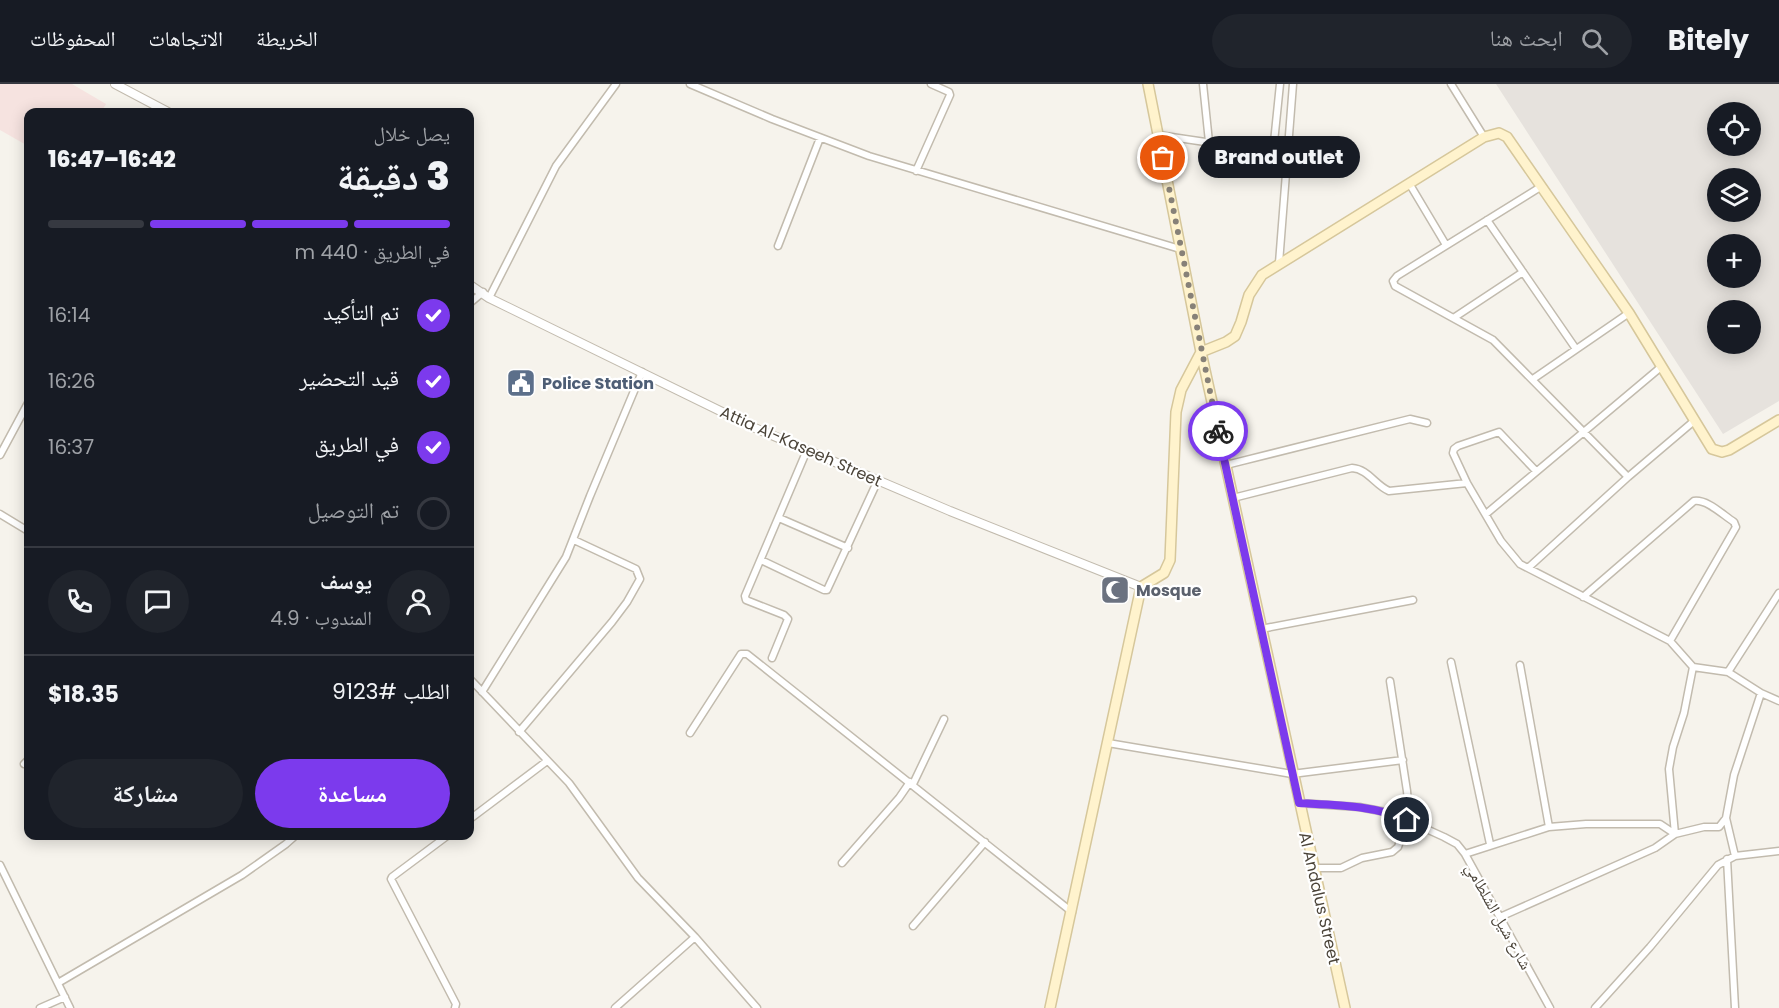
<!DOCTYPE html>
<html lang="ar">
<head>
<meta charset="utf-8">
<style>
	:root { --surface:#171b24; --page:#20242c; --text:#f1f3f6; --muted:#9ea1a6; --line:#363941; --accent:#7c3aed }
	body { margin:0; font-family:Poppins,"Noto Naskh Arabic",sans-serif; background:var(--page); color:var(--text); direction:rtl; height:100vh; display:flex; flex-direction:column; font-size:22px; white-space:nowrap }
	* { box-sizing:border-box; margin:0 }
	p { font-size:20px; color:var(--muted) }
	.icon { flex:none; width:33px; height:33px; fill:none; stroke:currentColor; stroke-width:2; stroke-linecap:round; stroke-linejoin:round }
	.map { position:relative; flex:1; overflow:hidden; direction:ltr }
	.sheet { position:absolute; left:24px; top:24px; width:450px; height:732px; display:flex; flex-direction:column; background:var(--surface); border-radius:12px; box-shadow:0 3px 15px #0003; direction:rtl }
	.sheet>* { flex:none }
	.fabs { position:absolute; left:1707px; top:18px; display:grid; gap:12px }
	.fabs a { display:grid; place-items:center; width:54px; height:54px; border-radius:50%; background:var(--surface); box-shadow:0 3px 15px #0003; font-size:30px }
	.pin { position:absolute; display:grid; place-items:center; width:51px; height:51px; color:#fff; margin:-26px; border:3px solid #fff; border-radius:50%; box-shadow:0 2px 6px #0007 }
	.courier { position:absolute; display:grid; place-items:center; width:60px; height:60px; margin:-30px; border:4px solid #7c3aed; border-radius:50%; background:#fff; color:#222; box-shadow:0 2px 8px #0007 }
	.bubble { position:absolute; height:42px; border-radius:21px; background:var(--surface); box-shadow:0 3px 15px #0003; font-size:20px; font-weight:800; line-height:42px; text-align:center; direction:rtl }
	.headline em { font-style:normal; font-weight:800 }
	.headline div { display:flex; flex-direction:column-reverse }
	.headline { display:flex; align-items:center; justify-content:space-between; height:102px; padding:0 24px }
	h1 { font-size:39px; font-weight:800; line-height:45px }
	.bar { display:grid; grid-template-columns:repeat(4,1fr); gap:9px 6px; align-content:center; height:72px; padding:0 24px }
	.bar i { height:8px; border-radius:4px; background:var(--line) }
	.bar .on { background:var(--accent) }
	.bar p { grid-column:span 4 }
	.line { display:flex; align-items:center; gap:15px; padding:0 24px; border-top:2px solid var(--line) }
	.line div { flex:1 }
	.round { display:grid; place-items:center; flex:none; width:63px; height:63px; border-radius:32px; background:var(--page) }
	ol { padding:0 24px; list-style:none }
	li { display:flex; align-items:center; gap:18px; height:66px }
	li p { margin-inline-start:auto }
	li .icon { padding:6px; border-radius:50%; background:var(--accent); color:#fff; stroke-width:4 }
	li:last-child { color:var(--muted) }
	li i { width:33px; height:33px; border:3px solid var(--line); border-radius:50% }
	.primary-button { display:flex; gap:12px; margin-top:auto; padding:12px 24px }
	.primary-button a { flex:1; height:69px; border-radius:36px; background:var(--accent); color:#fff; font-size:24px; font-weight:800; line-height:69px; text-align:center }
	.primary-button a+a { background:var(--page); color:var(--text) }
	header { display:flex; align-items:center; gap:36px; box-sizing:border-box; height:84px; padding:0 30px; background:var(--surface); border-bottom:2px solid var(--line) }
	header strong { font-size:28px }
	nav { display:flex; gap:33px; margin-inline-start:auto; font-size:21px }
	.search { width:420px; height:54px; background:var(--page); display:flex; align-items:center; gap:15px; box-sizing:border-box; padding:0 21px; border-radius:33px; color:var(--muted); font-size:22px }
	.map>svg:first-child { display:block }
	.industrial { fill:#e6e2dd; fill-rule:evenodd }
	.medical { fill:#f6e3e0 }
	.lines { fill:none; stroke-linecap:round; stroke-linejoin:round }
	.minor-casing { stroke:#c2bbae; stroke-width:9 }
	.tertiary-casing { stroke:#c2bbae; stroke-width:10 }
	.secondary-casing { stroke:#d6c79b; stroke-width:12 }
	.minor { stroke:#fff; stroke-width:6 }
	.tertiary { stroke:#fff; stroke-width:8 }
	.secondary { stroke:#fff3cd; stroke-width:9 }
	.done { stroke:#878178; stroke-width:6; stroke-dasharray:0 10.8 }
	.route { stroke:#7c3aed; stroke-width:8 }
	.labels { text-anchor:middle; stroke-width:4.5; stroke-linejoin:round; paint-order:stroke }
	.service-label { font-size:16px; font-weight:bold; fill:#4e5e75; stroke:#fff; text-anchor:start }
	.street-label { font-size:16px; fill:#4b4439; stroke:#fff }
	.worship-label { font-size:16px; font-weight:bold; fill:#5b616d; stroke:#fff; text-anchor:start }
</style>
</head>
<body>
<header>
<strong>Bitely</strong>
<div class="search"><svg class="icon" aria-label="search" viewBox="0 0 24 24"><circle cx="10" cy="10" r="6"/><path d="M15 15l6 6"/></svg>ابحث هنا</div>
<nav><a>الخريطة</a><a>الاتجاهات</a><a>المحفوظات</a></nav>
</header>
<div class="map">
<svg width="1779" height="924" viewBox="0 0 1779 924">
	<rect width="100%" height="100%" fill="#f6f3ec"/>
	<path class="industrial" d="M1496,0H1779V317L1723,350ZM1718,28H1750V62H1718ZM1718,94H1750V128H1718ZM1718,160H1750V194H1718ZM1718,226H1750V260H1718Z"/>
	<path class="medical" d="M0,0H72L106,20L101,28H28V62L0,46Z"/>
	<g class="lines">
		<g class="minor-casing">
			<path id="minor" d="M690,0L772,35L869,72L1180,165
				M1203,0L1209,58
				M1451,0L1484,53
				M1158,51L1273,68L1280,0
				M916,87L950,11L949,8L931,0
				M1409,99L1446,161
				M1542,102L1397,192L1393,197L1395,202L1493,256L1628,393
				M1487,136L1576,265
				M778,162L820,54
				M1279,179L1293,0
				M489,214L556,82L616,0
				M470,219L483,208
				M1455,233L1523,188
				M1533,295L1629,229
				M0,371L28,319
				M1226,381L1410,335L1427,339
				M1536,387L1499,348L1458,362L1454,365L1453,369L1467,399L1501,457L1520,480L1670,557L1693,583L1728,588L1761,609L1779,617
				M1233,414L1352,384C1368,385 1375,401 1389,407L1467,399
				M0,430L28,447
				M1486,430L1661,283
				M779,434L848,464
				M761,476L824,506H827L878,396
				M1528,484L1628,393L1694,337
				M1583,513L1694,417C1707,415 1723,431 1734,438L1736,443L1670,557
				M1261,545L1413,516
				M772,574L788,535L784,531L746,516L745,512L807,366
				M1451,578L1490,760
				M1520,581L1549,743
				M1728,588L1779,509
				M470,595L569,699L638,794L695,853L757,924
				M1390,597L1407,707L1408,719L1405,735
				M482,608L566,473L590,412L642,288
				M519,648L612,538L627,518L640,495L636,485L574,456
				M690,649L741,570H747L1072,828
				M1108,659L1292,690L1403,676
				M24,680L28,676
				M913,700L944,635
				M1299,719L1359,723L1391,729L1444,753L1457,760L1465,770L1550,924
				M470,735L547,677
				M1675,750L1669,685L1673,663L1684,629L1693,583
				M447,752L392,793L391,795L456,920L455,924
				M1465,770L1549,743L1586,740H1660L1675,750
				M1735,772L1726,734L1734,691L1761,609
				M1727,775L1735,924
				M842,779L899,714L910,698
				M0,781L70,924
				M1313,784H1341L1362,774L1392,768L1398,763L1407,736
				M1500,833L1655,764L1675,750L1704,743H1719L1726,734
				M913,842L985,758
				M58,899L242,791L286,760L295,752
				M40,924L65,913
				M615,924L695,853
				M1595,924L1650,863L1718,781L1735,772L1779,767"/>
		</g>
		<g class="tertiary-casing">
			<path id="tertiary" d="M115,0L168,28
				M470,201L489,214L755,344L950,427L1141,503"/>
		</g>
		<g class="secondary-casing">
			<path id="secondary" d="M1148,0L1201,268L1345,924
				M1050,924L1141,503L1164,489L1170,476L1176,328L1181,306L1201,268L1226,258L1235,252L1241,238L1249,211L1262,191L1484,53L1499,49L1507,53L1629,229L1712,365L1722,368L1729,366L1779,336"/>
		</g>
		<use href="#minor" class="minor"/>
		<use href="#tertiary" class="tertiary"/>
		<use href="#secondary" class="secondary"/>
	</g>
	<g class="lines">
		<path class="done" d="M1163,74L1218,347"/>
		<path class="route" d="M1218,347L1299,719C1336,721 1373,721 1407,736"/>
	</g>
	<defs>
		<g id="civic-square" transform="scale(1.5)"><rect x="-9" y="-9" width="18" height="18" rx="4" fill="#5c6f8a" stroke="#fff"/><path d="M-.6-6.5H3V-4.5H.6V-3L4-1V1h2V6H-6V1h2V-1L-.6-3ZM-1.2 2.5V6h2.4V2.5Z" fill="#fff"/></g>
		<g id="mosque-square" transform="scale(1.5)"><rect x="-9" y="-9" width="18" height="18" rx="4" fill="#6b7280" stroke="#fff"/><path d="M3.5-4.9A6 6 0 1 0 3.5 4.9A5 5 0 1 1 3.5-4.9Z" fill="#fff"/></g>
	</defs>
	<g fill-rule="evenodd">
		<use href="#civic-square" x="521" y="299"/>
		<use href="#mosque-square" x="1115" y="506"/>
	</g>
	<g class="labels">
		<g class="service-label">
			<text x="542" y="305">Police Station</text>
		</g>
		<g class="street-label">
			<text transform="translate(801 362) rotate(24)" y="6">Attia Al-Kaseeh Street</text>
			<text transform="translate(1320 814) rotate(77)" y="6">Al Andalus Street</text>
			<text transform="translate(1499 832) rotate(61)" y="6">شارع شيل الشلطامي</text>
		</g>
		<g class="worship-label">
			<text x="1136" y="512">Mosque</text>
		</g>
	</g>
</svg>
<div class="fabs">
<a><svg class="icon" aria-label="locate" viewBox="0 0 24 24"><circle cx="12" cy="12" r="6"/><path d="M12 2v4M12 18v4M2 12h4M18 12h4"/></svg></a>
<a><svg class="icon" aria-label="layers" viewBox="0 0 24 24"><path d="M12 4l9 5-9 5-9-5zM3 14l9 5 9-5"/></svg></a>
<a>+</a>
<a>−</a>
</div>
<div class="pin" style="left:1163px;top:74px;background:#ea580c"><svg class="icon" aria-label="bag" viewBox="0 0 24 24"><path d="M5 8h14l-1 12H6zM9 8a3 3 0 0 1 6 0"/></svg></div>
<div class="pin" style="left:1407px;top:736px;background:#1f2937"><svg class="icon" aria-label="home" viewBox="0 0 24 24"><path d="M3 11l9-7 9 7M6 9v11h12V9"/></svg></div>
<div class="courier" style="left:1218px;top:347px"><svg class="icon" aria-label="bike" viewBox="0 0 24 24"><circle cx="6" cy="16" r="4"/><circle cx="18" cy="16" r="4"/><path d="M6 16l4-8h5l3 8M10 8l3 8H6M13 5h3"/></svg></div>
<div class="bubble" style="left:1198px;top:52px;width:162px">Brand outlet</div>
<section class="sheet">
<div class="headline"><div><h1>3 دقيقة</h1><p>يصل خلال</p></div><em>16:42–16:47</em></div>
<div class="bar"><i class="on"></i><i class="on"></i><i class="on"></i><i></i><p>في الطريق · 440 m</p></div>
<ol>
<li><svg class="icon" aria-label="check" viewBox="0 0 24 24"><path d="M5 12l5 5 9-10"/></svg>تم التأكيد<p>16:14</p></li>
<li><svg class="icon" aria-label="check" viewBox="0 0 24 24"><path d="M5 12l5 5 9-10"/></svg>قيد التحضير<p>16:26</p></li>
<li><svg class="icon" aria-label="check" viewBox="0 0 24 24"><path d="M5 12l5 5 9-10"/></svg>في الطريق<p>16:37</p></li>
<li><i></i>تم التوصيل</li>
</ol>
<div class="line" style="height:108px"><a class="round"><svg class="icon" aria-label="person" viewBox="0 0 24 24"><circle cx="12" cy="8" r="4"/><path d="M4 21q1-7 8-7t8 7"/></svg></a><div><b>يوسف</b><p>المندوب · 4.9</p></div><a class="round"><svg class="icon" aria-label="chat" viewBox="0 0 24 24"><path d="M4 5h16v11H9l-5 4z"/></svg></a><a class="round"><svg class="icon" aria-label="phone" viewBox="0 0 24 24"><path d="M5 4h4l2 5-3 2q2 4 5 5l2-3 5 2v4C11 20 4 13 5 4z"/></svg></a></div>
<div class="line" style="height:78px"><div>الطلب #9123</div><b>$18.35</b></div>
<div class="primary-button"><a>مساعدة</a><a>مشاركة</a></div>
</section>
</div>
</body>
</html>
